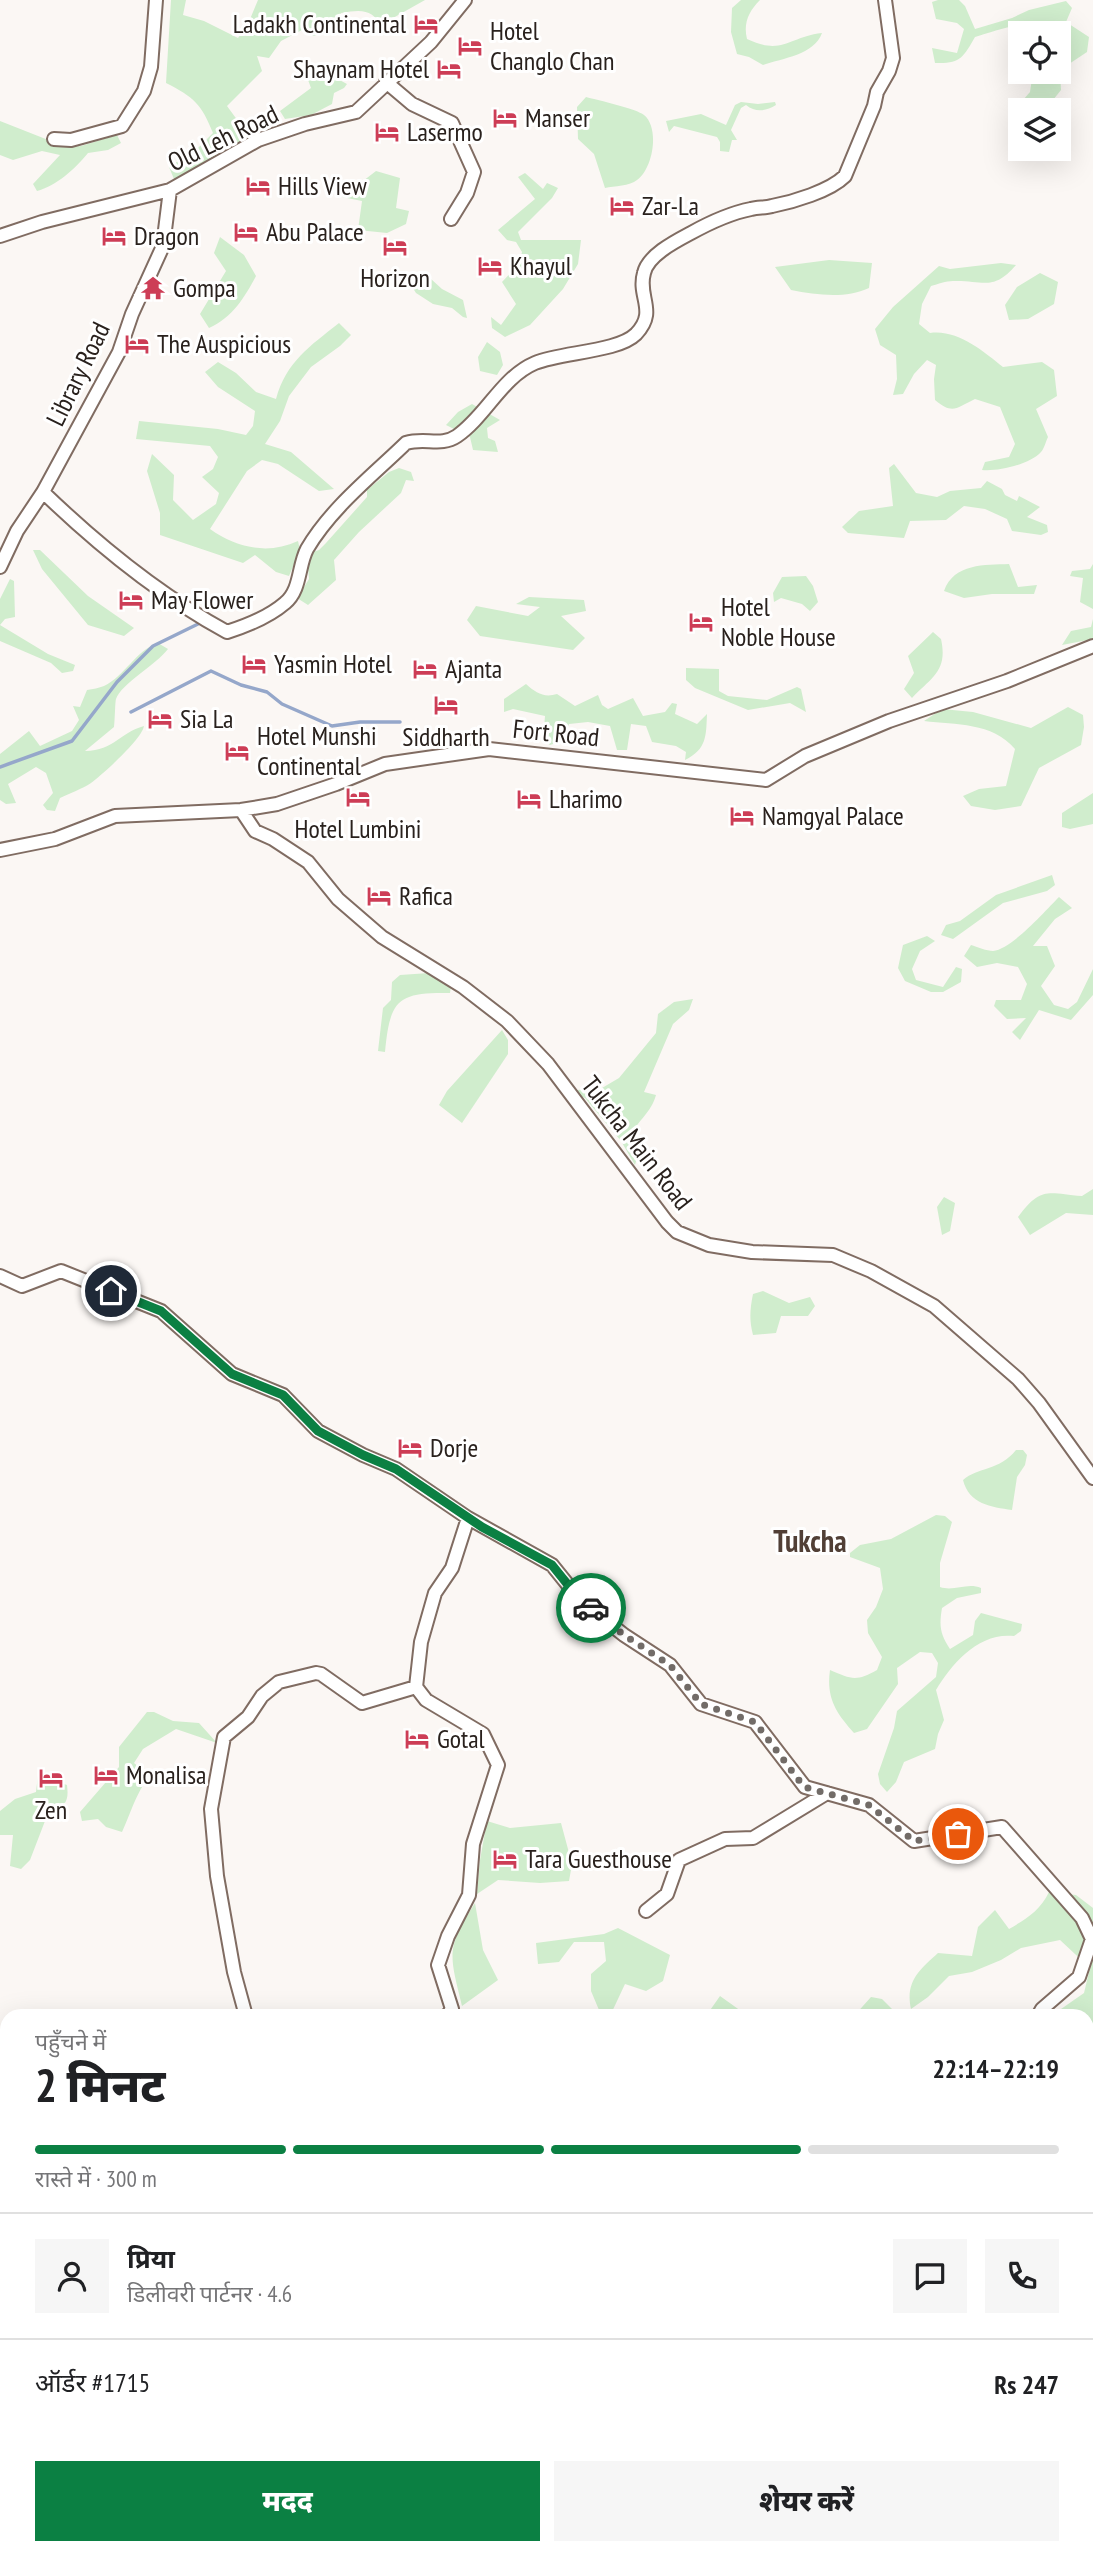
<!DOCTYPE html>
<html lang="hi">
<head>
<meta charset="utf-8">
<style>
	:root { --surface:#fff; --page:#f6f6f6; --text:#202124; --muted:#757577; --line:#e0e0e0; --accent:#0b8043 }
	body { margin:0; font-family:"PT Sans Narrow","Noto Sans Devanagari",sans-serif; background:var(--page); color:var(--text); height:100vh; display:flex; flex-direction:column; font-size:26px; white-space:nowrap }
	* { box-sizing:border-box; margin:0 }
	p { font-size:23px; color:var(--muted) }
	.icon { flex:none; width:38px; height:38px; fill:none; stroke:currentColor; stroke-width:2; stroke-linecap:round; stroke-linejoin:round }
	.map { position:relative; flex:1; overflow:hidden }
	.side { position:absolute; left:0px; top:2009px; width:1094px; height:546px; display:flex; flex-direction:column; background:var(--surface); border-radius:21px 21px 0 0; box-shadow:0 7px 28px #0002 }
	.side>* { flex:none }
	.tools { position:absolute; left:1008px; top:21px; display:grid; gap:14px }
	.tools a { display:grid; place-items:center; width:63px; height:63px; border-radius:0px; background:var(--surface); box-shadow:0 7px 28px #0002; font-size:35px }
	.pin { position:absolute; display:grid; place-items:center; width:60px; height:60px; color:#fff; margin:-30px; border:4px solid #fff; border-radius:50%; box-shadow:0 2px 7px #0007 }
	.courier { position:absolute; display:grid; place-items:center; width:70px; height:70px; margin:-35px; border:5px solid #0b8043; border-radius:50%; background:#fff; color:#222; box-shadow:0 2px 9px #0007 }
	.headline em { font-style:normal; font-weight:800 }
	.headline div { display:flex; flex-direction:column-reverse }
	.headline { display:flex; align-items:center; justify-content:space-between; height:119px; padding:0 35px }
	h1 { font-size:46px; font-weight:800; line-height:52px }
	.bar { display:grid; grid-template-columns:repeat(4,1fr); gap:10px 7px; align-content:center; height:84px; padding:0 35px }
	.bar i { height:9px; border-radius:5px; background:var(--line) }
	.bar .selected { background:var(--accent) }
	.bar p { grid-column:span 4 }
	.line { display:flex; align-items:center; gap:18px; padding:0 35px; border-top:2px solid var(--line) }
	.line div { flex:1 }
	.round { display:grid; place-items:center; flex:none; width:74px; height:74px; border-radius:0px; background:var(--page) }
	.primary-button { display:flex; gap:14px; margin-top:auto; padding:14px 35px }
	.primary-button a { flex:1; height:80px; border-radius:0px; background:var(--accent); color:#fff; font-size:28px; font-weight:800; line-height:80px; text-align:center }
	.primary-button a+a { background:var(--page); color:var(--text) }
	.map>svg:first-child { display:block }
	.green { fill:#d0edcd }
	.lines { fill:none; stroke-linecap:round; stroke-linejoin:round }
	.stream { stroke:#95a7ca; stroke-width:3.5 }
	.river { stroke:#95a7ca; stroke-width:23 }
	.minor-casing { stroke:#806c62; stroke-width:16 }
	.minor { stroke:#fff; stroke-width:12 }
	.done { stroke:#726c68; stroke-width:7; stroke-dasharray:0 12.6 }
	.route { stroke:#0b8043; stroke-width:9 }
	.labels { text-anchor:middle; stroke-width:6; stroke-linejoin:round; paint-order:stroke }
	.poi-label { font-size:26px; fill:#29211d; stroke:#fff; text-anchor:start }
	.street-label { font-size:26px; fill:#29211d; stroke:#fff }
	.quarter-label { font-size:30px; font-weight:bold; fill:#513f36; stroke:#fff }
</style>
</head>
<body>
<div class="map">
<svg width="1093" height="2555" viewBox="0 0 1093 2555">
	<rect width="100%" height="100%" fill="#fbf7f4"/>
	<path class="green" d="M171,0H186L183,15L204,21L238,38L248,24L258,0H425L393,18L384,29C372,9 363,9 341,13L335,30L313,36L302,30L281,41L269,58L257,56L262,71L227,106L249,136L211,162L194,182L174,179L169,167L197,149L213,133C202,105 194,97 166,83Z
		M741,0H760C749,11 743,23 747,39C783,56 788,37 822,33C814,55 783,58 763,65L749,57L737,54L731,32L732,8Z
		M938,0H959L965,6L975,29L1012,18L1029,10L1066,1L1072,8L1066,22L1089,37L1087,52L1060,70L1061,90L1053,100L1057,110H1020V120L1016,108L1030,92L1033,72H1059V33H1045L1046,30C1025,18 997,31 975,37C963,58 960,64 935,63L932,48L957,53L964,29L957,23L936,19L932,2Z
		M304,69L330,82L334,77L347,84L344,88L334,93L332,104L311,115L285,119L280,111L311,88Z
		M586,97C598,100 637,109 644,115C660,128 653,169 637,180C630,186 614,186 605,188L594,154L578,139L577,107Z
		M741,102L758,104L775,102L776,105C766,111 756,113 746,105L741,108L731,130L737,140H732L729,152L720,151V142L717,137L674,126L669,132L666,121L701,114L726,125L735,105Z
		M0,121L66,147L81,146L117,135L121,143L108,150L88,153C75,169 56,186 37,191L33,184L60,155L42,151L13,160L0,155Z
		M376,171L400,178L396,208L409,211L406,224L387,233L358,230L362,201L342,197L335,188L362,191L363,181Z
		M525,173L543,189L547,183L558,188L552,198L518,232L521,240H581L578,264L563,289L530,325L505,337L492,328L491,317L501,325L516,304L502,282L519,264L522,252L516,242L507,240L498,230L535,199L518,177Z
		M220,237L244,255L256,276C245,297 232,318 209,328L200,314L226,271L214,253Z
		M829,260L872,263L869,288C845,299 817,295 791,290L775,267Z
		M1001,263L1016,265C993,292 983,280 953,281C946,281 938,284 931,286L922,304L919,324L930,333C957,329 983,351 1003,367L1042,362L1054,370L1057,396L1036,409L1048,437C1046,441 1044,449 1041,452C1031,464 997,472 982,470L985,462L1009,457L1015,444L1000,407L975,399C956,408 953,415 935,400L934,379L936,365L927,360L914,374L903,394L893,395L897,379L896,355L880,345L875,329L893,307L939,266L950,269Z
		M1040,273L1058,282L1054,304L1028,319L1009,320L1005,305L1017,287Z
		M415,274L431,279L442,289L463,300L467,318L463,317L452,308L433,304L416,293L409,282Z
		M339,323L351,335L340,346L311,367L289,396L280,421L265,444L291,452L334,489L319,491L278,464L262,460L247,471L210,529C237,548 268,555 298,541L300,550L289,576L276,572L255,555L243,563L160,535V513L147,471L152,454L174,475L173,500L193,520L216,504L219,493L202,477L213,469L218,457L210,446L136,439L139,421L218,429L246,435L253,426L255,411L218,387L205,372L218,362L236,373L256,392L276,399C286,362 310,346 339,323Z
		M487,342L500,352L503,365L497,375L480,371L478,357Z
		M472,404L500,420L487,428L488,438L495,441L498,452L473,450L470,437L446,425L458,412Z
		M894,464L916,493L937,497L950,491L981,488L987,481L1002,489L1005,495L1017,501L1019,496L1040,507L1027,517L1047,525L1048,532L1041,535L1012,531L1007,519L985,509L964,506L946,520L910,521L904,538L848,533L842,527L859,511L893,506L889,468Z
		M399,468L411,472L414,481L406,480L401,493L359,532L334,560L336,580L308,605L297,598L309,579L308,567L310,553L319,550L326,543L367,497V490L389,472Z
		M33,550H40L88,596L134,628L124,636L88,625L42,569Z
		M1009,564L1018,587L1037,585L1034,594H992L964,598L944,591C954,563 985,565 1009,564Z
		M1093,564V609L1080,602L1083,578L1070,576L1072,571L1090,569Z
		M806,576L813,586L818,602L810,611L802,604L781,598L774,602L773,593L782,577Z
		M10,579L14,581L15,617L5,619L0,625L48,654L75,665L73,671L62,673L51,663L0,641V599Z
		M529,597L584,600L586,611L561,616L585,638L573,650L480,636L467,620L476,606L528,616L540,607L516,604Z
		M1093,619V639L1062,645L1071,631L1091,627Z
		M933,632L941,639C948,671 932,677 912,698L904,689L914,673L908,656Z
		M158,643L168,649C157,664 121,684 116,699C115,702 115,721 114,727L85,751C115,750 119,733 144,726C142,739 103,774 91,783C82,789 70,793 60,798L55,811L47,810L43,805L53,793L46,773L36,767L8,784L16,803L6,804L0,800V754L29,731L40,746L72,731L79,720L73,706L80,707L87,690C93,689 99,688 104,686C125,676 136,650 158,643Z
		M686,668L719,669V691L728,696L767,700L797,687L801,689L806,712L790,703L748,710L695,688L686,680Z
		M526,684C536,693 544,698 557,694L575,706L598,695L602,705L608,709L633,698L643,716L665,712L672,703L677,704L675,714L697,724L707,714C706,736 707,749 685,760L686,752L676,746L652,742L646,726L631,724L627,750H617L610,726L588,722L569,724L562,741L550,745L543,740L545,716L513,709L504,712V699Z
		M1068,707L1083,715L1084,727L1081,745L1039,768L1021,806L995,810L971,806L963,796L979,789L1006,786L1015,749C992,722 956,725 924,721L942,709L973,712L1031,728Z
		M1093,793V824L1070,829L1062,827V813Z
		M1052,875L1055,885L1047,891L1003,903L953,939L941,935L946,925L960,921L996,895Z
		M1059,897L1072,908L1055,919L1033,946H1047L1055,966L1041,986L1054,1005L1068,1009L1077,1002L1093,969V995L1071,1020L1039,1010L1020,1040L1012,1032L1026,1018L1007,1019L994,1006L996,1000H1021L1027,984L1018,967L997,963L977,967L964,956L971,945C977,947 987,951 993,951C1012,949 1045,911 1059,897Z
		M927,936L935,941L920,951L912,969L916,980L943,987L956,967L962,969L961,982L943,992H931L905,981L898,968L903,945Z
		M429,973L451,986L450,993C397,992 390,1000 385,1052L378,1051L383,1008L391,1000L392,982L400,975Z
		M693,999L689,1010L673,1024L644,1092L656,1095C651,1113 639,1119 631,1135L639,1150L635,1165L621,1141L585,1098L578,1095L577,1090L602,1088L619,1078L656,1033L658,1014L674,1002Z
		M502,1030L508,1040V1054L462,1123L439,1105L447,1091Z
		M1093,1189V1215L1066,1213L1030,1235L1018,1217C1041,1186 1047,1193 1082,1196Z
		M944,1197L955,1203L950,1231L942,1235L937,1207Z
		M763,1291L789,1303L810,1297L815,1306L808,1316H781L776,1333L753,1335C749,1320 750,1309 753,1294Z
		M1016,1450H1023L1027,1455L1025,1465L1017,1477L1012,1510C991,1507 969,1504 963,1480C978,1467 999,1471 1016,1450Z
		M936,1515L945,1516L952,1522L940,1563V1587C954,1592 967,1582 981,1588V1593L957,1598L942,1608C939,1626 940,1634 950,1649L973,1635L975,1621L981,1613L1022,1624L1021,1631L1014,1636C979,1632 952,1663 936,1690L944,1720L938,1734L935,1749L904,1762L896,1782L887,1792L880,1784L878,1774L894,1728L897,1711L936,1677L938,1663L932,1653L920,1652L897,1668L898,1684L867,1729L854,1733C836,1713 826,1698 830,1670C851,1679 856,1682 877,1670L882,1657L868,1633L867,1620L876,1607L883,1589L880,1568L850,1557V1553L860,1545L891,1539Z
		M147,1712H154L173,1721L199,1723L217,1743L176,1729L143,1749L134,1763L150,1776C136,1792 131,1813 122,1832L106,1827L98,1819L82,1821L80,1812L119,1767V1747Z
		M38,1775L67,1785C69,1802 66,1805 50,1812L46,1806L42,1813L45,1821L30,1860L21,1869L10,1866L13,1835H0V1811L15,1799L36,1792Z
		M487,1821L510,1828L561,1823L572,1864L569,1881L540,1883L498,1880L477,1894L480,1860Z
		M1049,1892L1076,1895L1093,1908V2040L1087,2041V2016H1051L1084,1993L1090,1968L1060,1940L1021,1948L1001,1960L972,1972L949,1976L928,1997L911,2009C905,1982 919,1970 938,1953L972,1956L978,1927L995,1910L1009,1929C1026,1919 1040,1911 1049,1892Z
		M475,1903L483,1950L498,1980L462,2006C449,1953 446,1949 475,1903Z
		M618,1928L670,1955L663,1981L646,1991L625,1984L610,2016H596L599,2010L591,1991V1974L606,1961L604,1942H574L559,1962L538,1964L536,1943L604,1934Z
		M720,1996L748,2016H706Z
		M871,1997L882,1999L898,2015L854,2016Z
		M7,2535V2548H14L15,2555H0V2536Z
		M50,2548H85L83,2555H42Z"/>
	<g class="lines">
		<path class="stream" d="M131,712L211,671L241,685L267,692L282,704L332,726L360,722H400
			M0,767L72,741L117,682L153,646L198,624"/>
		<path class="river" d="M1087,2050L1093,2048
			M49,2555L57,2548"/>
		<g class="minor-casing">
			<path id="minor" d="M386,82L412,104L452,123L474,172L467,193L451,219
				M54,139L71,140L122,126L144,91L151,67L156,0
				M0,236L42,222L170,190L258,140L305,124L356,112L431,42L465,0
				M43,492C99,546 159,595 227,632C246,626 270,616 285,603C301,590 298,566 307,549C331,508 372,476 406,443C425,437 441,447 457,436C486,416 502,377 535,363C561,352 618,352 636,334C658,311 637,297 644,273C648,255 676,241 691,233C709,223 731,213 751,209C758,207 765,208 772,206C793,202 830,191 845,176L874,106L877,92L889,71L893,58L885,0
				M0,567L17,531L43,492L119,352L132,314L163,246L170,190
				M241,810L255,831L273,839L308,862L338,899L382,937L463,987L507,1021L548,1064L667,1222L677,1232L709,1245L752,1252L833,1255L871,1271L934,1306L1018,1379L1039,1403L1093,1478
				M0,850L55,839L115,816L241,810L277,804L336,784L385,764L489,749L766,780L805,756L889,721L1007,681L1093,646
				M0,1276L22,1286L61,1271L161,1311L232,1374L283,1395L318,1431L363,1455L396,1469L468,1518L552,1565L581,1601L624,1635L670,1665L701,1704L755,1722L805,1787L869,1805L914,1841L1002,1827L1082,1918L1092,1939L1079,1977L1042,2009L1038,2016
				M646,1911L667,1894L679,1860L725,1839L753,1838L827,1793
				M246,2016L234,1972L217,1876L211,1809L224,1737L248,1717L262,1696L279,1682L316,1673L321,1674L362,1703L416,1687
				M447,2016L452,2009L438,1965L448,1936L469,1895L473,1844L498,1765L483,1734L426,1700L416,1687L421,1642L435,1593L452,1568L468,1518
				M0,2197L7,2208
				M1087,2225L1093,2224
				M1087,2383L1093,2384
				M26,2555V2548"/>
		</g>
		<use href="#minor" class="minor"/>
	</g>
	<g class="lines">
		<path class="done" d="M591,1608L624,1635L670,1665L701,1704L755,1722L804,1787L869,1805L914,1841L958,1834"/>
		<path class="route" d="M111,1291L161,1311L232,1374L283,1395L318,1431L363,1455L396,1469L482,1527L552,1565L581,1601L591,1608"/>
	</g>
	<defs>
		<g id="hotel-bare" transform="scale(1.89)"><path d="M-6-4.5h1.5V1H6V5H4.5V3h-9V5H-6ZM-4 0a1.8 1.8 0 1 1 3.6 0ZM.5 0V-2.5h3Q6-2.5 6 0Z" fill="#cd3d56" stroke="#fff" stroke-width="2.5" paint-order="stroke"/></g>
		<g id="temple-bare" transform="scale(1.89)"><path d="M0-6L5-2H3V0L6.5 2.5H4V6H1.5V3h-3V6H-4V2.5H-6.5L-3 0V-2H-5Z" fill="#cd3d56" stroke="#fff" stroke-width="2.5" paint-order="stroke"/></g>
	</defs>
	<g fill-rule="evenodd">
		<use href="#hotel-bare" x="426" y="24"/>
		<use href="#hotel-bare" x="470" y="46"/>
		<use href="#hotel-bare" x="449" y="69"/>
		<use href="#hotel-bare" x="505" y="118"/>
		<use href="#hotel-bare" x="387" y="132"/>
		<use href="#hotel-bare" x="258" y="186"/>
		<use href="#hotel-bare" x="622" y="206"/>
		<use href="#hotel-bare" x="246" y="232"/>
		<use href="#hotel-bare" x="114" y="236"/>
		<use href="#hotel-bare" x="395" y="246"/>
		<use href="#hotel-bare" x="490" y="266"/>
		<use href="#temple-bare" x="153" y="288"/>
		<use href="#hotel-bare" x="137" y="344"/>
		<use href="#hotel-bare" x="131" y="600"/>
		<use href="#hotel-bare" x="701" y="622"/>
		<use href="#hotel-bare" x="254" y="664"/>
		<use href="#hotel-bare" x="425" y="669"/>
		<use href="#hotel-bare" x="446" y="705"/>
		<use href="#hotel-bare" x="160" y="719"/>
		<use href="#hotel-bare" x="237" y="751"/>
		<use href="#hotel-bare" x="358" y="797"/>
		<use href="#hotel-bare" x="529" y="799"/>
		<use href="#hotel-bare" x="742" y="816"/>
		<use href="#hotel-bare" x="379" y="896"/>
		<use href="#hotel-bare" x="410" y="1448"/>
		<use href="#hotel-bare" x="417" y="1739"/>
		<use href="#hotel-bare" x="106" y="1775"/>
		<use href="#hotel-bare" x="51" y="1778"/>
		<use href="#hotel-bare" x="505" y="1859"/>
	</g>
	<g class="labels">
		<g class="poi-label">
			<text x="406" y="33" text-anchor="end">Ladakh Continental</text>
			<text x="490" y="40">Hotel<tspan x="490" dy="30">Changlo Chan</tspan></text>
			<text x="429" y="78" text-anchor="end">Shaynam Hotel</text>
			<text x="525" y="127">Manser</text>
			<text x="407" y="141">Lasermo</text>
			<text x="278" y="195">Hills View</text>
			<text x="642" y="215">Zar-La</text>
			<text x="266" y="241">Abu Palace</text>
			<text x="134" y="245">Dragon</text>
			<text x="510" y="275">Khayul</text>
			<text x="395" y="287" text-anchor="middle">Horizon</text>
			<text x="173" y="297">Gompa</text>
			<text x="157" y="353">The Auspicious</text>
			<text x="151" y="609">May Flower</text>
			<text x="721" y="616">Hotel<tspan x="721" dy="30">Noble House</tspan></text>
			<text x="274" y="673">Yasmin Hotel</text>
			<text x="445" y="678">Ajanta</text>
			<text x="180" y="728">Sia La</text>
			<text x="257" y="745">Hotel Munshi<tspan x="257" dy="30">Continental</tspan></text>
			<text x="446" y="746" text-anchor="middle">Siddharth</text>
			<text x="549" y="808">Lharimo</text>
			<text x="762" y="825">Namgyal Palace</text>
			<text x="358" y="838" text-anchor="middle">Hotel Lumbini</text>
			<text x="399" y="905">Rafica</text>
			<text x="430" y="1457">Dorje</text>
			<text x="437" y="1748">Gotal</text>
			<text x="126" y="1784">Monalisa</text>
			<text x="51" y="1819" text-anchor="middle">Zen</text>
			<text x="525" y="1868">Tara Guesthouse</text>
		</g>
		<g class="street-label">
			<text transform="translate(223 138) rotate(-26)" y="9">Old Leh Road</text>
			<text transform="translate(78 374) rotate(-64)" y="9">Library Road</text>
			<text transform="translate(556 733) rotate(6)" y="9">Fort Road</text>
			<text transform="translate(637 1143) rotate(52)" y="9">Tukcha Main Road</text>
		</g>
		<g class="quarter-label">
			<text x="810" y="1552">Tukcha</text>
		</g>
	</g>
</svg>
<div class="tools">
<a><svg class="icon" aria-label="locate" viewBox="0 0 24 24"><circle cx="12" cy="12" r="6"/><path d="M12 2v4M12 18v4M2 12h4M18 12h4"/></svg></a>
<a><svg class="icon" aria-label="layers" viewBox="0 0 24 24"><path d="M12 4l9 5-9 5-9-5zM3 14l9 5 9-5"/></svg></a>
</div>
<div class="pin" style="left:958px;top:1834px;background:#ea580c"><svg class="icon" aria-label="bag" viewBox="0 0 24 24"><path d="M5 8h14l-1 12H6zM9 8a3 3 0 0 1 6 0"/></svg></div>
<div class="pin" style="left:111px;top:1291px;background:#1f2937"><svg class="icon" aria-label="home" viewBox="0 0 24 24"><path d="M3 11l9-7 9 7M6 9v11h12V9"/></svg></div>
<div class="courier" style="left:591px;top:1608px"><svg class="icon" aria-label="car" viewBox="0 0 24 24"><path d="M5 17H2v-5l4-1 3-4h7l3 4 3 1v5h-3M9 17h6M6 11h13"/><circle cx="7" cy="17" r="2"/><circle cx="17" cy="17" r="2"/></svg></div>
<section class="side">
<div class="headline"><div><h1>2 मिनट</h1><p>पहुँचने में</p></div><em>22:14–22:19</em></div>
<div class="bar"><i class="selected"></i><i class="selected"></i><i class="selected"></i><i></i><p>रास्ते में · 300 m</p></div>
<div class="line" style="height:126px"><a class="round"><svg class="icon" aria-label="person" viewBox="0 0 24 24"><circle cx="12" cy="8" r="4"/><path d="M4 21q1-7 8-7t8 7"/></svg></a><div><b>प्रिया</b><p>डिलीवरी पार्टनर · 4.6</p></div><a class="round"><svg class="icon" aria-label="chat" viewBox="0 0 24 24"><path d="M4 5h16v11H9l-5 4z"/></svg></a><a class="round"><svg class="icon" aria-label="phone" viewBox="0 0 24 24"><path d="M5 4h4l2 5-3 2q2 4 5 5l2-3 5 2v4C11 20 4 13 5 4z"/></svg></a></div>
<div class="line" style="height:91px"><div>ऑर्डर #1715</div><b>Rs 247</b></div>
<div class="primary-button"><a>मदद</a><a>शेयर करें</a></div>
</section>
</div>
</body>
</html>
